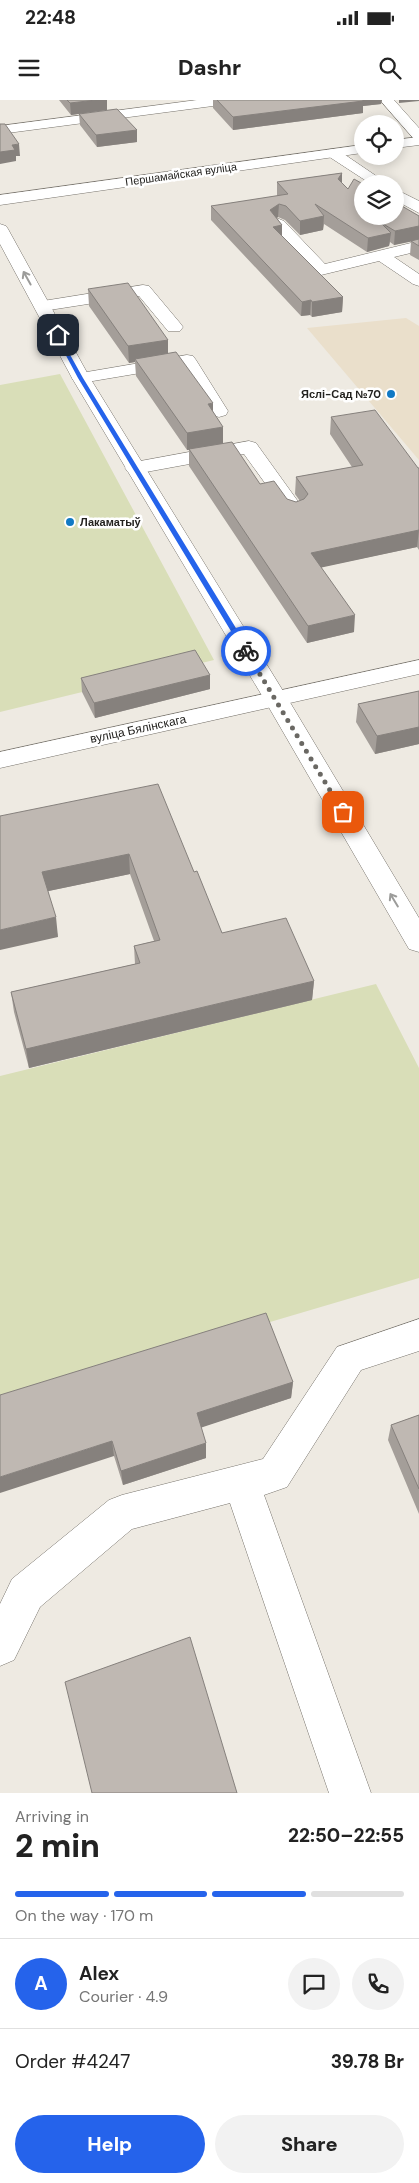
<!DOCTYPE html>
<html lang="en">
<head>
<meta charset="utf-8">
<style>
	:root { --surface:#fff; --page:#f2f2f2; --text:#222; --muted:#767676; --line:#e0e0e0; --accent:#2563eb }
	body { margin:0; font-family:"DM Sans",sans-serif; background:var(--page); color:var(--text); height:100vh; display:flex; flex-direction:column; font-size:19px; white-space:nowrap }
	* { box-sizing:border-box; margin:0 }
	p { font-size:16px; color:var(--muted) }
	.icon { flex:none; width:28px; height:28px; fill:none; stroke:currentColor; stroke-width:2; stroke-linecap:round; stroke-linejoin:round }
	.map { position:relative; height:1693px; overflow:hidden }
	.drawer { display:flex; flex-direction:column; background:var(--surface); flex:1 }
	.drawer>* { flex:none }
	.fabs { position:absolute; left:354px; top:15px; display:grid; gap:10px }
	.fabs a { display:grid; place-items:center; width:50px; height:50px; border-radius:50%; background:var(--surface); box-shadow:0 2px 12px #0003; font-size:25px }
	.pin { position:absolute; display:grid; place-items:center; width:42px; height:42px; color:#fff; margin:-21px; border-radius:10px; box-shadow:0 2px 8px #0006 }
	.courier { position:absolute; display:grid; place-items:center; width:50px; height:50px; margin:-25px; border:4px solid #2563eb; border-radius:50%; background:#fff; color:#222; box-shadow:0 1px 6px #0007 }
	.overview em { font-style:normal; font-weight:800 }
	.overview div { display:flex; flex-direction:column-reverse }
	.overview { display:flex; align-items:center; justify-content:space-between; height:85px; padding:0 15px }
	h1 { font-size:32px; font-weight:800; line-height:38px }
	.bar { display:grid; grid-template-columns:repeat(4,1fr); gap:8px 5px; align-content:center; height:60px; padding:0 15px }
	.bar i { height:6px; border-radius:4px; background:var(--line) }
	.bar .on { background:var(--accent) }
	.bar p { grid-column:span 4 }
	.line { display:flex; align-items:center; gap:12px; padding:0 15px; border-top:1px solid var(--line) }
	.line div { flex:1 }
	.round { display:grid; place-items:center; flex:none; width:52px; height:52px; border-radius:26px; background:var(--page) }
	.button { display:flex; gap:10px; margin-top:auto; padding:10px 15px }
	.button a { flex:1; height:58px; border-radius:30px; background:var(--accent); color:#fff; font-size:20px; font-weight:800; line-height:58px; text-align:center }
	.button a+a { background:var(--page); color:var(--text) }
	.status { display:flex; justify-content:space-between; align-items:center; height:35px; padding:0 25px; background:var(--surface); direction:ltr }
	.status svg { height:14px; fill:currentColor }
	header { display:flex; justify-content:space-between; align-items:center; height:65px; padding:0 15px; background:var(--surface); font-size:22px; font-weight:800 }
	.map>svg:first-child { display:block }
	.education { fill:#eadfcb }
	.green { fill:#d9deb8 }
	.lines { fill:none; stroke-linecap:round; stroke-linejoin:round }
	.minor-casing { stroke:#77736c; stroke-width:1 }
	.major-casing { stroke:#77736c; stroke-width:1 }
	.minor { fill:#fff; fill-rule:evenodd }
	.major { fill:#fff; fill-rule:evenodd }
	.wall { fill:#a49e99 }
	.shaded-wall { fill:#86817d }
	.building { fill:#bfb8b2; stroke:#86817d }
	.oneway { stroke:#9c9c9a }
	.route { fill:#2563eb }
	.done { stroke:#6a6863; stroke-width:5; stroke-dasharray:0 9 }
	.poi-dot { fill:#1179c4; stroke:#fff; stroke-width:2 }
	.labels { text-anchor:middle; stroke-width:5; stroke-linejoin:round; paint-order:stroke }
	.far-street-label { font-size:11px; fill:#23221f; stroke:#fff }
	.far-poi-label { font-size:11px; font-weight:bold; fill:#23221f; stroke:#fff; text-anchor:end }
	.street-label { font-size:12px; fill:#23221f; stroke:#fff }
</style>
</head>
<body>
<div class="status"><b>22:48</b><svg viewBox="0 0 49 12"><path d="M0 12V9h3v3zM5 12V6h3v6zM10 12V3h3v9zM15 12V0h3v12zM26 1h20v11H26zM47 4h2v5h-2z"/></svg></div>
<header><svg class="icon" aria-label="menu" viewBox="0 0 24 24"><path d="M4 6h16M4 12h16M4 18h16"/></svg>Dashr<svg class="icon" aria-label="search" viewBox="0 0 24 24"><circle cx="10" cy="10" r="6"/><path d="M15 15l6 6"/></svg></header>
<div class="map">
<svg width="419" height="1693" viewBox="0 0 419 1693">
	<rect width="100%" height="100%" fill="#eeeae2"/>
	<path class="education" d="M406,218L419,226V360L307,228Z"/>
	<path class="green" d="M60,274L214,560L0,612V285Z
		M376,884L419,968V1178L0,1302V976Z"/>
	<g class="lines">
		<g class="minor-casing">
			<path id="minor" d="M197,0H235L228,4L0,34V26Z
				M380,0H394L419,28V40L414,39Z
				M333,49L338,50L388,84H371L328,56L326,53L328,50Z
				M395,89L419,101V113L395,100Z
				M279,119L284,121L325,164L419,141V151L394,157L419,174V186L413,184L379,161L321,175L315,173L271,124L274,121Z
				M143,185L149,186L180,223L183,227L180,231H168L139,196L43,211L37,210L35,206L37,202L43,201Z
				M187,255L193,256L196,260L228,311L226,315L219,317L212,315L182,266L81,283L75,282L72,278L75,274L81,273Z
				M249,341L256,343L302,407L305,411L302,415L295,417L288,415L244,354L135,374L128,372L125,368L128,364L135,362Z
				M419,560V574L0,668V652Z
				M419,1219V1251L361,1270L287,1387L264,1395L371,1693H329L230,1403L132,1429L40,1507L14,1560L0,1566V1504L12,1479L109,1400L122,1395L263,1359L337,1247Z"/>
		</g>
		<g class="major-casing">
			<path id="major" d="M419,37V45L395,48V40Z
				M362,45V53L0,105V95Z
				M0,124L6,126L8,129L90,278L288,599L419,818V852L409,849L264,599L72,278L0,144Z"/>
		</g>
		<use href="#minor" class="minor"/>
		<use href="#major" class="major"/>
	</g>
	<path class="wall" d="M59,0H107V10L71,15Z
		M213,0H382L381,4L363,6V13L233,30L213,8Z
		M79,14L137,30V42L97,47L80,25Z
		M342,73V83L348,89L419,116V160L410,155L411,141L394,145L390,142L389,146L367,152L324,124L323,130L300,135L285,120L278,117L277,118L282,125V136L343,197L342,212L312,217L310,215L301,216L211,120V106L277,96V82Z
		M88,189L168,240V253L213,312L223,343L260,384L287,399L296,402L300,401L295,394L296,377L352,367L330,334L331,317L418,368H419V450L417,447L321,467L354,532L307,543L189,366V350H187L136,276L135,262L129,263L89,206Z
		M210,575V589L95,618L82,592L81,578Z
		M419,591V644L375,654L356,622L358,604Z
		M0,716L194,772L222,833L314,881L312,900L29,968L14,912L11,892L135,864L134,846L154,841L130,774L48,791L58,837Z
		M293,1282L291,1298L201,1327L206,1358L123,1385L114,1356L0,1295Z
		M419,1315V1414L388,1340L391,1325Z"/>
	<path class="shaded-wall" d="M96,0H107V10L71,15L70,3Z
		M356,0H382L381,4L363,6V13L233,30V17Z
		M399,0H419V1L399,3Z
		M137,30V42L97,47L96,35Z
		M19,44L20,56H16V61L0,64V52L12,45Z
		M342,73V87L338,79Z
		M279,104L278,117L269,124L270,110Z
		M324,116L323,130L300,135V121Z
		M282,125V139L273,127Z
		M419,126V140L394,145L395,131Z
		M391,133L389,146L367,152L368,138Z
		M343,197L342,212L312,217V202Z
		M311,200L310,215L301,216L302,202Z
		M168,240V256L135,259V262L129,263L128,246Z
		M213,303V320L208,304Z
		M223,327V344L187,350V333Z
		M419,430L417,447L310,470L311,453Z
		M355,515L354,532L307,543L308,526Z
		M210,575V589L95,618L94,603Z
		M419,627V644L375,654L377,636Z
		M129,754L130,774L44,792L42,772Z
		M56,817L58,837L0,850V830Z
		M314,881L312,900L29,968L26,949Z
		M293,1282L291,1298L197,1329V1313Z
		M112,1341L114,1356L0,1393V1377Z
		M206,1343V1358L123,1385L121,1371Z"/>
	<path class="building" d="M67,0H96L70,3Z
		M217,0H363V1L233,17Z
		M117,9L137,30L96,35L79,14Z
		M0,24H5L19,44L12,45L15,50L0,52Z
		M342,73L338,79L348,89L354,79L363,84L362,116H395V102L419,116V126L395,131L380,122L391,133L368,138L315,104L324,116L300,121L286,106L279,104L270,110L282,125L273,127L343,197L312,202L311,200L302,202L211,106L288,94L277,82Z
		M419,139V146L411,141Z
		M128,183L168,240L128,246L88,189Z
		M176,252L213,303L208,304L223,327L187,333L135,259Z
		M375,310L418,368H419V430L311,453L355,515L308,526L189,349L232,342L260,384L274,381L287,399L296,402L304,399L308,394L296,377L363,365L331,317Z
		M195,550L210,575L94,603L81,578Z
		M419,591V627L377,636L358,604Z
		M158,684L194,772L197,771L222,833L286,818L314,881L26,949L11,892L140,863L134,846L160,840L129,754L42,772L56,817L0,830V716Z
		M266,1213L293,1282L197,1313L206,1343L121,1371L112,1341L0,1377V1295Z
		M419,1315V1389L391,1325Z
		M190,1537L237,1693H92L65,1582Z"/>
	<defs><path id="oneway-shaft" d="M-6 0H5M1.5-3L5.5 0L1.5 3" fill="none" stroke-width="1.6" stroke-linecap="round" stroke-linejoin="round" transform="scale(1.25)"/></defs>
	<g class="oneway">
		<use href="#oneway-shaft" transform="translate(27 178) rotate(-119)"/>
		<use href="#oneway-shaft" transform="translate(394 800) rotate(-121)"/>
	</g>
	<path class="route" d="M58,233L83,278L250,551L249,552L243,551L78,278L55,235Z"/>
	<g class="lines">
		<path class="done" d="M246,551L343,712"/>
	</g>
	<g class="poi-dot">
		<circle cx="391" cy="294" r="5"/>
		<circle cx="70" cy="422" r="5"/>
	</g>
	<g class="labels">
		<g class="far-street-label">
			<text transform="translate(181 74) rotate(-8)" y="4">Першамайская вуліца</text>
		</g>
		<g class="far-poi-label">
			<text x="381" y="298">Яслі-Сад №70</text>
			<text x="80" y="426" text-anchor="start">Лакаматыў</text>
		</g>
		<g class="street-label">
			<text transform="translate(138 629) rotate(-12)" y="4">вуліца Бялінскага</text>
		</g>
	</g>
</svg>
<div class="fabs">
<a><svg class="icon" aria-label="locate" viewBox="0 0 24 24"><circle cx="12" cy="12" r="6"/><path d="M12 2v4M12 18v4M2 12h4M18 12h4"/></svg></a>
<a><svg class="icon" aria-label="layers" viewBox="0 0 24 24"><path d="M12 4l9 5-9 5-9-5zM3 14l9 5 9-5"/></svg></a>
</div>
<div class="pin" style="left:343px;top:712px;background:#ea580c"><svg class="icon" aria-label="bag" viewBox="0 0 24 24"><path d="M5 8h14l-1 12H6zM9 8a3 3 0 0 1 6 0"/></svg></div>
<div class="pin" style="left:58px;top:235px;background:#1f2937"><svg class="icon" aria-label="home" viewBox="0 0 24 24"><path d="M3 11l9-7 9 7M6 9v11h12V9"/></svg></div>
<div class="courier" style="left:246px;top:551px"><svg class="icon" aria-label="bike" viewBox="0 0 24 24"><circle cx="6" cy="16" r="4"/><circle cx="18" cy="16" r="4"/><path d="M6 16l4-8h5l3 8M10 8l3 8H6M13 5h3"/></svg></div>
</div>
<section class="drawer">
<div class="overview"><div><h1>2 min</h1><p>Arriving in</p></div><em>22:50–22:55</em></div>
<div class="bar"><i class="on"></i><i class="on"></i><i class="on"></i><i></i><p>On the way · 170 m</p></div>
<div class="line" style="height:90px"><b class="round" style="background:var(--accent);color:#fff">A</b><div><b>Alex</b><p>Courier · 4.9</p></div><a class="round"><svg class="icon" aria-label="chat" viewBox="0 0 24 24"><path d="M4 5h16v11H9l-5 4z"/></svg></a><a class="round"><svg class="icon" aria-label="phone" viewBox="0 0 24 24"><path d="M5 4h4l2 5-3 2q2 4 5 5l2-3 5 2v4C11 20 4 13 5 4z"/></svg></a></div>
<div class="line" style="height:65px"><div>Order #4247</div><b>39.78 Br</b></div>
<div class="button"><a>Help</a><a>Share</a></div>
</section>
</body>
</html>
